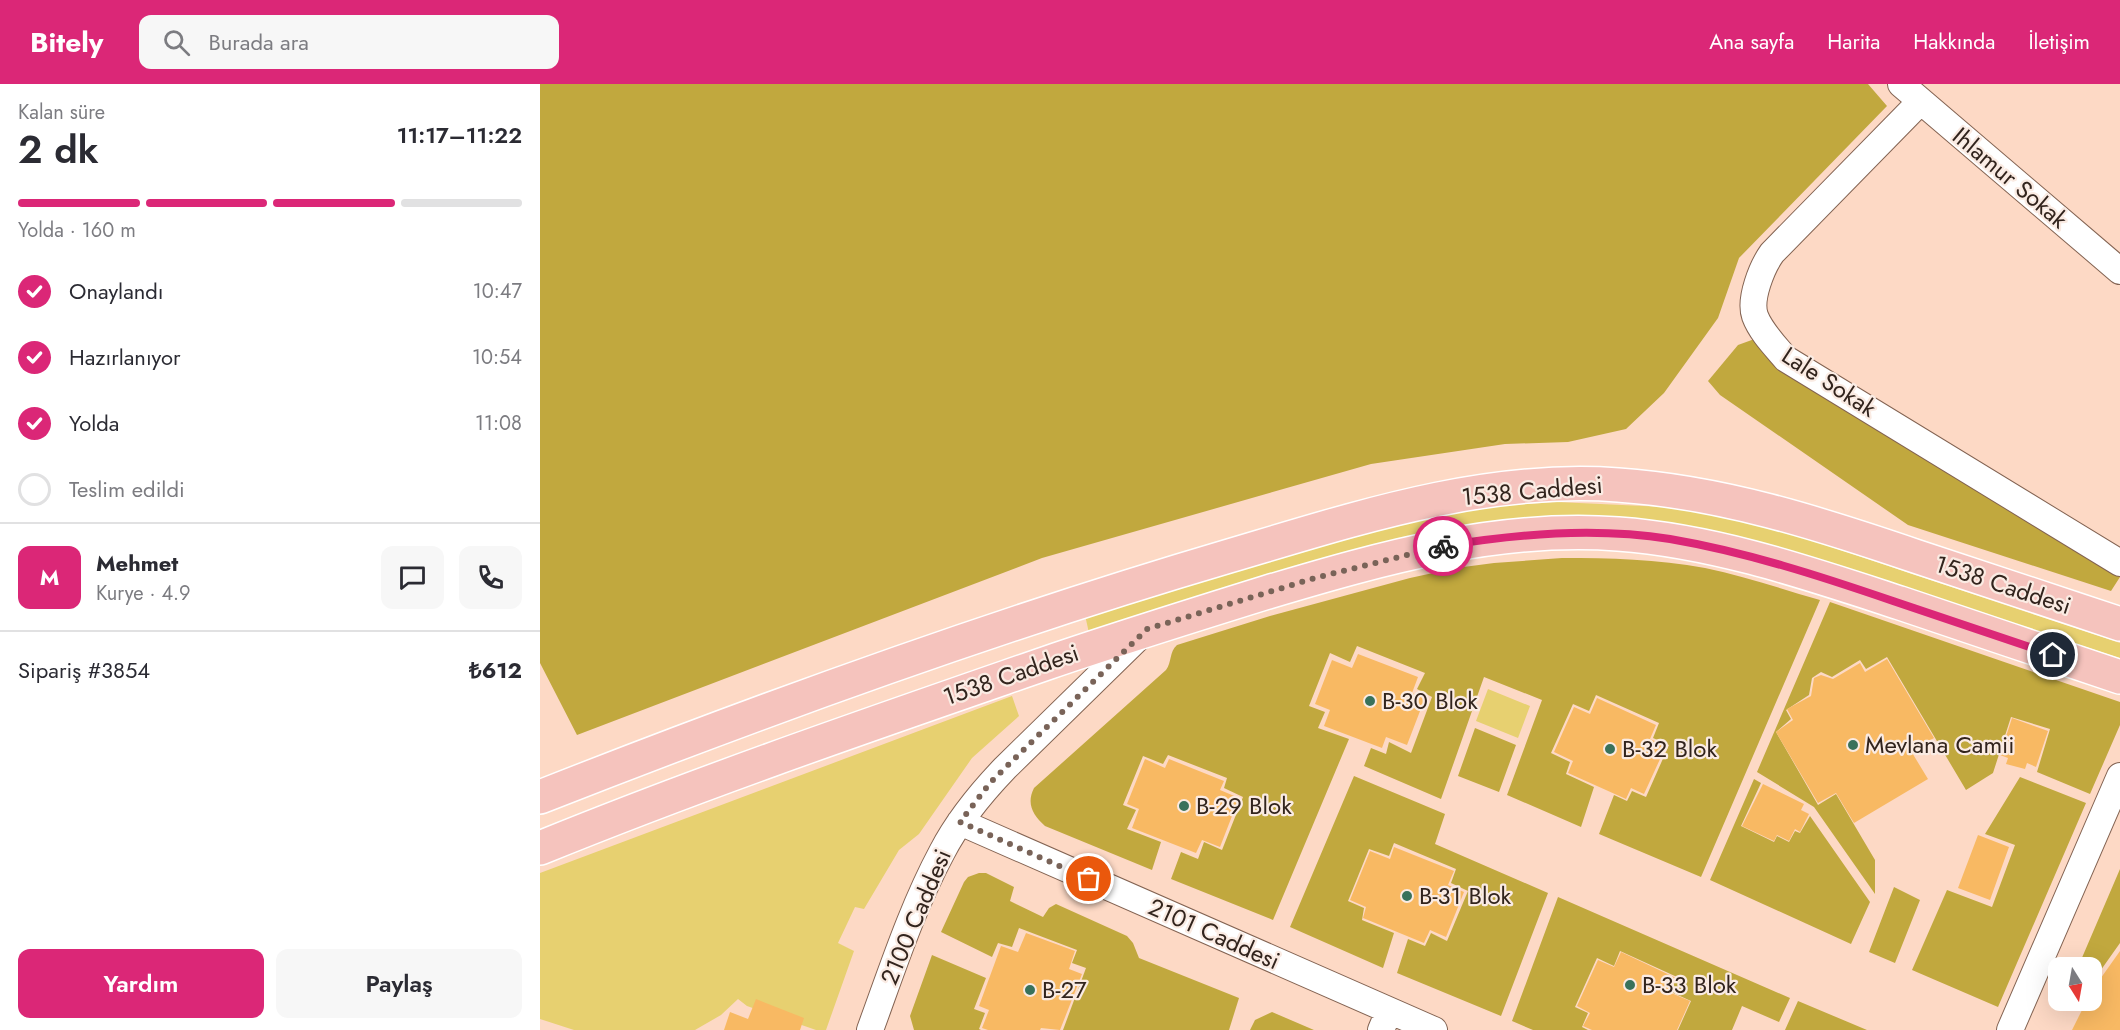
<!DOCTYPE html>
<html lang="tr">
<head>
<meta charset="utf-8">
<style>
	:root { --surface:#fff; --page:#f7f7f7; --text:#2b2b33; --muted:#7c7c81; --line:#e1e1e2; --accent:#db2777 }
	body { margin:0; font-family:Jost,sans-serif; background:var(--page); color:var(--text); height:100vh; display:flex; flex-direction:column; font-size:22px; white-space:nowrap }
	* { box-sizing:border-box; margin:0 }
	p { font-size:20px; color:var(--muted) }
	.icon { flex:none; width:33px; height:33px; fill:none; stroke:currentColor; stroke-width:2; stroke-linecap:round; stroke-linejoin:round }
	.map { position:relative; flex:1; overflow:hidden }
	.drawer { display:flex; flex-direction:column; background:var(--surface); width:540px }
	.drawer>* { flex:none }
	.needle { width:39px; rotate:169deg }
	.fabs { position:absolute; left:1508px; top:873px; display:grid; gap:12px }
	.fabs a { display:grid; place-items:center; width:54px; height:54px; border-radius:12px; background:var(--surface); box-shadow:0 6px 24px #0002; font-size:30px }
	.pin { position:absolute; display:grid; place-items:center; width:51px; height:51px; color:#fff; margin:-26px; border:3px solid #fff; border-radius:50%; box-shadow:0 2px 6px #0007 }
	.courier { position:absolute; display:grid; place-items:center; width:60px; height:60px; margin:-30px; border:4px solid #db2777; border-radius:50%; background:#fff; color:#222; box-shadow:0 2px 8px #0007 }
	.overview em { font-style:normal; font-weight:600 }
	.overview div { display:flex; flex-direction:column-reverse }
	.overview { display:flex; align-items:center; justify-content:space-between; height:102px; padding:0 18px }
	h1 { font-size:39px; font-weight:600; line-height:45px }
	.bar { display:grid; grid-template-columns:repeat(4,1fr); gap:9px 6px; align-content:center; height:72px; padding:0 18px }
	.bar i { height:8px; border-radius:4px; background:var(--line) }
	.bar .selected { background:var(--accent) }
	.bar p { grid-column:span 4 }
	.line { display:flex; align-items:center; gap:15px; padding:0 18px; border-top:2px solid var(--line) }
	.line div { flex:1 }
	.round { display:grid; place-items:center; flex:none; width:63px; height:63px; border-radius:12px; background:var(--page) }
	ol { padding:0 18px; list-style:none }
	li { display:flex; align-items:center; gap:18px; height:66px }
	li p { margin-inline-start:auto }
	li .icon { padding:6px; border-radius:50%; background:var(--accent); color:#fff; stroke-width:4 }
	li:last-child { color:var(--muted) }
	li i { width:33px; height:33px; border:3px solid var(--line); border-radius:50% }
	.action { display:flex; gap:12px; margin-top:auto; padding:12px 18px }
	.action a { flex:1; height:69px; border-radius:12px; background:var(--accent); color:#fff; font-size:24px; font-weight:600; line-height:69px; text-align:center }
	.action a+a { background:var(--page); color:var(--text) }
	header { display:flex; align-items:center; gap:36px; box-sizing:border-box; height:84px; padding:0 30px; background:var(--accent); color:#fff }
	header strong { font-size:28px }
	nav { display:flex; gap:33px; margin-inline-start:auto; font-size:21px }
	.search { width:420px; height:54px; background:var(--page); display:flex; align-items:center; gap:15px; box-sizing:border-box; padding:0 21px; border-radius:12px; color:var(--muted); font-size:22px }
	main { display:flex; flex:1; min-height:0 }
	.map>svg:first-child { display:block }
	.green { fill:#e7d070 }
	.forest { fill:#c1a83e }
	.building { fill:#f8b963 }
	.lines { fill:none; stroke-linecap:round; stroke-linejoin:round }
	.minor-casing { stroke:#836352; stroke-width:28 }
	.major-casing { stroke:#fff; stroke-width:36 }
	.minor { stroke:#fff; stroke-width:26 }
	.major { stroke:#f5c3bd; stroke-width:33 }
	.done { stroke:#796358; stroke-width:6; stroke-dasharray:0 10.8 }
	.route { stroke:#db2777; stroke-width:8 }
	.poi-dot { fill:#39725b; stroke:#faebe3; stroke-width:2 }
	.labels { text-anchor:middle; stroke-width:4.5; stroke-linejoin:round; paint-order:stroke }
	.street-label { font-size:24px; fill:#32241d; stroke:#faebe3 }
	.poi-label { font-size:24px; fill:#32241d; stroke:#faebe3; text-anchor:start }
</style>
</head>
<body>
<header>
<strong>Bitely</strong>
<div class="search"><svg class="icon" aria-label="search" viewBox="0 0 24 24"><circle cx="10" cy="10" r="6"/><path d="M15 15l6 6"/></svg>Burada ara</div>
<nav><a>Ana sayfa</a><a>Harita</a><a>Hakkında</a><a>İletişim</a></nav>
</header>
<main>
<section class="drawer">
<div class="overview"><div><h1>2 dk</h1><p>Kalan süre</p></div><em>11:17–11:22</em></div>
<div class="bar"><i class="selected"></i><i class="selected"></i><i class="selected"></i><i></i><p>Yolda · 160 m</p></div>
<ol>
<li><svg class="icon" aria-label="check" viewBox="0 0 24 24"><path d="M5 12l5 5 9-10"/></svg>Onaylandı<p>10:47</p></li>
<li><svg class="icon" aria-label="check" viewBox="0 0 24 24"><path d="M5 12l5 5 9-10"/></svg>Hazırlanıyor<p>10:54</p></li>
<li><svg class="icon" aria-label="check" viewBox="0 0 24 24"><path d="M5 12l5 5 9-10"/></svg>Yolda<p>11:08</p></li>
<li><i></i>Teslim edildi</li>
</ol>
<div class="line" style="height:108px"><b class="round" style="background:var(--accent);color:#fff">M</b><div><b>Mehmet</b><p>Kurye · 4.9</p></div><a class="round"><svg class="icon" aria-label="chat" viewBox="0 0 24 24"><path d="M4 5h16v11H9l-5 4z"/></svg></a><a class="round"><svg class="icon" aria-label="phone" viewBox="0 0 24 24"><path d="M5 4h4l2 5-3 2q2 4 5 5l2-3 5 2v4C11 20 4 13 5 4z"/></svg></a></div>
<div class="line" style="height:78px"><div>Sipariş #3854</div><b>₺612</b></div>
<div class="action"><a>Yardım</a><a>Paylaş</a></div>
</section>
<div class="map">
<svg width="1580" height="946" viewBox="0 0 1580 946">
	<rect width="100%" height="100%" fill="#fdd9c5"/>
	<path class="green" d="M1017,418L1125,423L1180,432L1234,444L1580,559V574L1242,465L1145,441L1101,437L841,460L679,505L549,549L545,531L817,449L886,434L958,422Z
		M948,605L990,622L978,654L936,637Z
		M472,612L479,632L432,674L379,750L359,766L324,825L315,823L298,859L314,867L286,946H276L207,922L198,915L181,931L155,946H34L0,935V789Z"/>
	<path class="forest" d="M0,0H1328L1347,22L1199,174L1178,234L1124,309L1086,345L1028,358L965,360L831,380L502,474L37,651L0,579Z
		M1220,253L1580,486V493L1571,507L1368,441L1180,311L1168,297L1198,261Z
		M1022,474C1070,474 1117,475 1165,484C1204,492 1242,505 1280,516L1161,793L1059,750L1074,711L1087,717L1092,707L1106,713L1129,661L1113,654L1119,639L1056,611L1049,627L1033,620L1011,669L1030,678L1026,690L1054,703L1041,743L967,711L1002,616L944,593L901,715L824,682L831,664L846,670L849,658L871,669L892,613L877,605L885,589L817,562L810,578L790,569L769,622L785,628L778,644L809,655L733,836L631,795L641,768L658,775L664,758L682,766L703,713L684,704L687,694L628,671L623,680L603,672L583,721L596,726L587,745L621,758L612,786L505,742C493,731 486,720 494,704L626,586C632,578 629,568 637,561L730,532L870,494L916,484L954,479Z
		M1290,518L1580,618V641L1550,710L1497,688L1510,645L1471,633L1453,689L1426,706L1347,573L1326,585L1320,576L1292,593L1281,588L1272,594L1269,611L1246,626L1251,635L1236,648L1278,721L1296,710L1335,776V810L1274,723L1217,688Z
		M935,644L976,661L959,708L918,692Z
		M814,692L905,730L895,760L1008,809L961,932L857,889L868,855L885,862L891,849L907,857L928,807L911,799L916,785L854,759L849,772L829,765L808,817L824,824L822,836L854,849L843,884L750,843Z
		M1480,693L1546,719L1458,923L1372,886L1407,806L1452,823L1475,761L1445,750Z
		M1214,695L1221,699L1201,742L1234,758L1237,752L1249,758L1255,747L1260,749L1270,732L1330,818L1311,860L1170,796Z
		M1580,785V859L1551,900V884L1538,883Z
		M439,789H446L474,803L470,817L503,833L509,824L516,820L587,852L593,859L599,874L699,914L689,946H523L546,884L532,879L537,866L479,844L472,863L458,859L452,873L401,848L424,798L428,793Z
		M1354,803L1380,816L1355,879L1329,868Z
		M1018,813L1250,914L1239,938L1202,922L1192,946H1138L1151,917L1131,908L1137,893L1080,867L1074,882L1057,874L1035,923L1048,929L1042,943L1048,946H993L972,937Z
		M392,871L446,894L434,925L445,929L439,945L441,946H374L370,932Z
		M1258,917L1327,946H1245Z
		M732,928L774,946H710L715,936Z"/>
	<path class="building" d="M818,570L878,593L872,609L885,614L867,661L846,653L842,664L784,642L790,626L775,620L792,576L812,584Z
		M1347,575L1394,654L1371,667L1388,695L1314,739L1296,709L1278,719L1236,648L1253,636L1247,625L1271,612L1274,594L1281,591L1293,595L1320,579L1325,588Z
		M1057,614L1116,641L1110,655L1126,662L1104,710L1091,704L1086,715L1028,689L1033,677L1014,668L1034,623L1050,630Z
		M1472,634L1508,647L1496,683L1487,679L1485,685L1466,680L1468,674L1460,671Z
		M605,675L625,684L629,675L684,697L680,706L699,714L680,763L662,756L656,769L592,744L599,725L587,720Z
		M1223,700L1264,720L1261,726L1269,730L1260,748L1255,745L1249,757L1237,751L1234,757L1202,742Z
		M1438,751L1469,763L1450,816L1418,804Z
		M854,763L914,787L908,801L924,808L906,853L890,846L884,859L823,834L826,823L810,816L830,767L850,775Z
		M486,849L535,867L529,885L542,890L520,946L501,944L500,946H448L442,944L449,926L439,922L461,862L478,868Z
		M1580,867V946H1532L1547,916H1551V908Z
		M1081,868L1136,894L1129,908L1150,917L1137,946H1052L1043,942L1050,929L1037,922L1058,876L1074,883Z
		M216,915L264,934L260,946H184L190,928L208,935Z"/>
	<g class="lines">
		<g class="minor-casing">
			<path id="minor" d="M1361,0L1580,187
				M1380,18L1232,169C1222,183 1209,215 1215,232C1221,248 1235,262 1246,275L1580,479
				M420,738L894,946
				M330,946C352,886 372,824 402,768C418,737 441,709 465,684L604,548
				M841,946L849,927
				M1470,946L1580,692"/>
		</g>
		<g class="major-casing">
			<path id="major" d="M0,713C226,624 455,541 689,472C814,435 945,391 1078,401C1181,408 1278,439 1375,472C1444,495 1512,517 1580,540
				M0,764C167,696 337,638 507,579C580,554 654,531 728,508C842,474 958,441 1078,450C1175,457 1268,489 1360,519C1433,544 1507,568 1580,593"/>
		</g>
		<use href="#minor" class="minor"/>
		<use href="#major" class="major"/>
	</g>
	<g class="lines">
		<path class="done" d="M549,795L420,738L450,699L465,684L607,545L775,494L903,462"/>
		<path class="route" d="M903,462C977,450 1054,443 1130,455C1206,468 1280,492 1353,517C1407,535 1460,553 1513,571"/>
	</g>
	<g class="poi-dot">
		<circle cx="830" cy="617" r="6"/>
		<circle cx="1313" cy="661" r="6"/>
		<circle cx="1070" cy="665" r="6"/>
		<circle cx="644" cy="722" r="6"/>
		<circle cx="867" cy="812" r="6"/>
		<circle cx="1090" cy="901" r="6"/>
		<circle cx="490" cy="906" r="6"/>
	</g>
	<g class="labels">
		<g class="street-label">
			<text transform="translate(1470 94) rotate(40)" y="8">Ihlamur Sokak</text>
			<text transform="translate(1289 298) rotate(33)" y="8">Lale Sokak</text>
			<text transform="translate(992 407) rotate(-5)" y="8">1538 Caddesi</text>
			<text transform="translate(1463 501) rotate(18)" y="8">1538 Caddesi</text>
			<text transform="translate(471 591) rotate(-19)" y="8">1538 Caddesi</text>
			<text transform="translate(376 833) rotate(-67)" y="8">2100 Caddesi</text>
			<text transform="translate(674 850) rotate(24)" y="8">2101 Caddesi</text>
		</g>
		<g class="poi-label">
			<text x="842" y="625">B-30 Blok</text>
			<text x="1325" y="669">Mevlana Camii</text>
			<text x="1082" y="673">B-32 Blok</text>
			<text x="656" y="730">B-29 Blok</text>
			<text x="879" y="820">B-31 Blok</text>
			<text x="1102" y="909">B-33 Blok</text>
			<text x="502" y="914">B-27</text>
		</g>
	</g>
</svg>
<div class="fabs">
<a><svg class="needle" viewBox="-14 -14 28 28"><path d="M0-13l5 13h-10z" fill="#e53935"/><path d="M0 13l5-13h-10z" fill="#7c7c81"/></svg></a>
</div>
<div class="pin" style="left:549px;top:795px;background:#ea580c"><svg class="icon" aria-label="bag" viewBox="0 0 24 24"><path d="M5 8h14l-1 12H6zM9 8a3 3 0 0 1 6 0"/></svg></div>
<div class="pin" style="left:1513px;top:571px;background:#1f2937"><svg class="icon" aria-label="home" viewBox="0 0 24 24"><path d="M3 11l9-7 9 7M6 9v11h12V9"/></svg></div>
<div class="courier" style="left:903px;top:462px"><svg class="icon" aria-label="bike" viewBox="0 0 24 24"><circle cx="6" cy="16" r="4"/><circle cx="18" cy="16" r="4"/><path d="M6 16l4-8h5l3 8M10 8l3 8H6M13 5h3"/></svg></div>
</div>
</main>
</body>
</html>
